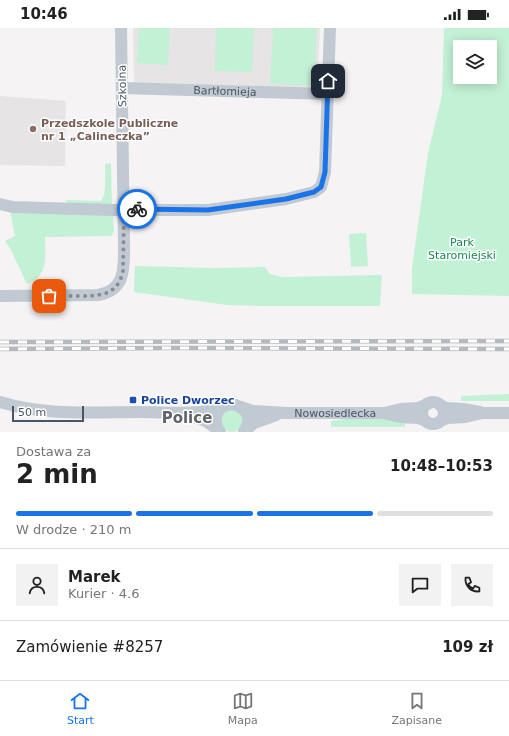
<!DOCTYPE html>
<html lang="pl">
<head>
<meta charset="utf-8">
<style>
	:root { --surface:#fff; --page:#f2f2f2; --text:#222; --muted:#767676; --line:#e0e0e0; --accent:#1a73e8 }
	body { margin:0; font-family:"DejaVu Sans",sans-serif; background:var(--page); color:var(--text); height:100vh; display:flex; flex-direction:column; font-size:15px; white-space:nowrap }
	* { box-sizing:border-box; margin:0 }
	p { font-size:13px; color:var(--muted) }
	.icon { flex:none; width:22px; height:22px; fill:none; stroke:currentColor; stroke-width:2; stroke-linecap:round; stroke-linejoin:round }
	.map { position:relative; height:404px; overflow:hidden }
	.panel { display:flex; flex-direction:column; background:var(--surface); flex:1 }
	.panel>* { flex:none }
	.controls { position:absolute; left:453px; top:12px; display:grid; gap:8px }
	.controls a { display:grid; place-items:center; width:44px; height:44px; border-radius:0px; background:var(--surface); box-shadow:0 2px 10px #0003; font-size:20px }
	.scale { position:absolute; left:12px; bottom:10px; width:72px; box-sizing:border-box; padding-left:4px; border:2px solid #4a5661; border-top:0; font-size:11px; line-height:14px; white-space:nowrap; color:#4a5661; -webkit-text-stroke:3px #fff; paint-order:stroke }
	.pin { position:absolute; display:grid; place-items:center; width:34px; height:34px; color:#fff; margin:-17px; border-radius:8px; box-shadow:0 2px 6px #0006 }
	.courier { position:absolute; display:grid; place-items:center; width:40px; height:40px; margin:-20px; border:3px solid #1a73e8; border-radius:50%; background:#fff; color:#222; box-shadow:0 1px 5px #0007 }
	.summary em { font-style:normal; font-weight:800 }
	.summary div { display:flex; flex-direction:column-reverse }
	.summary { display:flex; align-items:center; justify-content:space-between; height:68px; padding:0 16px }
	h1 { font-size:26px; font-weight:800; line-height:30px }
	.bar { display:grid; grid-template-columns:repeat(4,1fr); gap:6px 4px; align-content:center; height:48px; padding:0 16px }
	.bar i { height:5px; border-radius:3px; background:var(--line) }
	.bar .active { background:var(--accent) }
	.bar p { grid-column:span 4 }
	.line { display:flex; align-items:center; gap:10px; padding:0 16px; border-top:1px solid var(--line) }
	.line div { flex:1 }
	.round { display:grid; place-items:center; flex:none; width:42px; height:42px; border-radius:0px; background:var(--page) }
	.status { display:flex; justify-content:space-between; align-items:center; height:28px; padding:0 20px; background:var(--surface); direction:ltr }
	.status svg { height:11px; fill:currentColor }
	.menu { display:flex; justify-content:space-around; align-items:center; height:56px; border-top:1px solid var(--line); background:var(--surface); font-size:11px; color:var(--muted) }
	.menu a { display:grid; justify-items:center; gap:2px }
	.menu .active { color:var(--accent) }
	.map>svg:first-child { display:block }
	.education { fill:#e6e4e5 }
	.green { fill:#c3f1d5; fill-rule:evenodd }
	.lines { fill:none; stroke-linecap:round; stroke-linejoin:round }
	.minor { stroke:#c1cad2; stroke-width:12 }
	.rail-casing { stroke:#b5b8bd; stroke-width:4.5 }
	.rail { stroke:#fff; stroke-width:3; stroke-dasharray:9; stroke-linecap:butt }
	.done { stroke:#868d94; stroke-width:4; stroke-dasharray:0 7.2 }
	.route { stroke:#1a73e8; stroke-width:5 }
	.education-dot { fill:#8d6e63; stroke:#fff; stroke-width:1.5 }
	.transit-dot { fill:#1a4fb4; stroke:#fff; stroke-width:1.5 }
	.labels { text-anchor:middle; stroke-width:3; stroke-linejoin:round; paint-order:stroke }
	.street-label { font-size:11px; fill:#4a5661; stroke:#fff }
	.education-label { font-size:11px; font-weight:bold; fill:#785e54; stroke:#fff; text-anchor:start }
	.park-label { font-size:11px; fill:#17864f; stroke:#fff }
	.transit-label { font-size:11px; font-weight:bold; fill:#164399; stroke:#fff; text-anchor:start }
	.district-label { font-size:15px; font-weight:bold; fill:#5f6368; stroke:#fff }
</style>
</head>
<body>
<div class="status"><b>10:46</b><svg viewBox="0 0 49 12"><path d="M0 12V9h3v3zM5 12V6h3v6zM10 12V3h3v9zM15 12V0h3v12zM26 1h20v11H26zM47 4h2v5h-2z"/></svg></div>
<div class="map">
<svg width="509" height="404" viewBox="0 0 509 404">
	<rect width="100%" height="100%" fill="#f5f3f3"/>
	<path class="education" d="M133,0H320L317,60L134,55Z
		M0,68L66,73L65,138L0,137Z"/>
	<path class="green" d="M139,0H170L168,37L137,35Z
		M216,0H254L252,44L215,43Z
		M273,0H317L314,58L270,56Z
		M444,0H509V268L412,266V240L428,125L442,67ZM460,19H490V49H460Z
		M111,135L112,179L71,178L65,172L101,173C107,167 105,145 105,136Z
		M10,183L113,186L114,202L112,208L45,209C45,227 49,249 27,256L11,222L5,213L15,208Z
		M366,205L368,238L351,239L349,206Z
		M135,238L213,240L265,239L270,246L282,249L382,247L380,278H262L227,277L134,264Z
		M509,366V373H461V368Z
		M221 393a11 11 0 1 1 22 0a11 11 0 1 1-22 0Z
		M355,390H372L405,393V399H331V393Z"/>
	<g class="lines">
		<g class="minor">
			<path id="s1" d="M122,60L328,66"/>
			<path d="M0,176L13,179L113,182H208L286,171L314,164L321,159L325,144L330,0"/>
			<path d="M0,268L98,267C126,262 124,240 124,217L121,0"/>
			<path d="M0,374C45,388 93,384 140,384C168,384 199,388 225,378"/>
			<circle cx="433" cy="385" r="11"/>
			<path d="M440,377L446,380L463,381L480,384"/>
			<path id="s2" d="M241,379L252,383L287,385H384L401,381L418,380L428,376"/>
			<path d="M387,386L400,389L418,390L426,393"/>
			<path d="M187,387L206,393L218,402"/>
			<path d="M440,393L448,390L465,389L483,385H509"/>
			<path d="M220,404C216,400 215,395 216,389C222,364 261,380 244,404"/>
			<path d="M244,404L254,395L276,387"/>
		</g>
		<g class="rail-casing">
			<path id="rail" d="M0,314L509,313
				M0,321L175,320L509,321"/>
		</g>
		<use href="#rail" class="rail"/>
	</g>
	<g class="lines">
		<path class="done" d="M49,268C59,268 68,268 78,268C99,268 118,268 123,243L124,182L137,181"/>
		<path class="route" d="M137,181L208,182L286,171L314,164L321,159L325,144L328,53"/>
	</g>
	<circle class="education-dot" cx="33" cy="101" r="4"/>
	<rect class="transit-dot" x="129" y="368" width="8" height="8" rx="2"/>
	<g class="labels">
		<g class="street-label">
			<text transform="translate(122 58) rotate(-91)" y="4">Szkolna</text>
			<text dy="4" stroke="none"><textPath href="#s1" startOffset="103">Bartłomieja</textPath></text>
			<text dy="4" stroke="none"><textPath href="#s2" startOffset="95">Nowosiedlecka</textPath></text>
		</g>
		<g class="education-label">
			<text x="41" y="99">Przedszkole Publiczne<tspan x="41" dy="13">nr 1 „Calineczka”</tspan></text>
		</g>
		<g class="park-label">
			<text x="462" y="218">Park<tspan x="462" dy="13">Staromiejski</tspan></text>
		</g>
		<g class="transit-label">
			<text x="141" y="376">Police Dworzec</text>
		</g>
		<g class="district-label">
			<text x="187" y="395">Police</text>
		</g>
	</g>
</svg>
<div class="controls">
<a><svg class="icon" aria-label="layers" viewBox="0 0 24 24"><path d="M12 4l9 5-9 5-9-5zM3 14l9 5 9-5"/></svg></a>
</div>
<div class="scale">50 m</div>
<div class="pin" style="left:49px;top:268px;background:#ea580c"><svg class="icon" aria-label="bag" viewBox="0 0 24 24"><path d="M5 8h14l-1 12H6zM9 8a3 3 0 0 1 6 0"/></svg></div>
<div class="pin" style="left:328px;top:53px;background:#1f2937"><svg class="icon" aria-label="home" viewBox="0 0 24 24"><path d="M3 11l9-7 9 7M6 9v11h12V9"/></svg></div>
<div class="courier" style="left:137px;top:181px"><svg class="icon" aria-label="bike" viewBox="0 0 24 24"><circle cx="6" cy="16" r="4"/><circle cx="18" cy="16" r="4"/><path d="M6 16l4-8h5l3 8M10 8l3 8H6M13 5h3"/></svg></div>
</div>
<section class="panel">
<div class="summary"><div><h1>2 min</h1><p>Dostawa za</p></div><em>10:48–10:53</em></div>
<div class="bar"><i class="active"></i><i class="active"></i><i class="active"></i><i></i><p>W drodze · 210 m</p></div>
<div class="line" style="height:72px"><a class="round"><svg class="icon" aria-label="person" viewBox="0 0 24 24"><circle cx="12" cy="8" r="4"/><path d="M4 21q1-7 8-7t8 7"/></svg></a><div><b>Marek</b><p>Kurier · 4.6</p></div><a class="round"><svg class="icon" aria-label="chat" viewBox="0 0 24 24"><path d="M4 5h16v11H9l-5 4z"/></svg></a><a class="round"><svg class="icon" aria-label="phone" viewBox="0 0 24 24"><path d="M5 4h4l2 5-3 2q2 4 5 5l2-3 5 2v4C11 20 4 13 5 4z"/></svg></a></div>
<div class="line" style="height:52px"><div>Zamówienie #8257</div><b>109 zł</b></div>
</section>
<nav class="menu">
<a class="active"><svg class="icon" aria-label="home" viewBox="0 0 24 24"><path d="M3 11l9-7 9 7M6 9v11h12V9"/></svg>Start</a>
<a><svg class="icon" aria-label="map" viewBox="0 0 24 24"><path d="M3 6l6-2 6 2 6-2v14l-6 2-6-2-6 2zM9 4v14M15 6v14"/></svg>Mapa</a>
<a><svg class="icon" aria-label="saved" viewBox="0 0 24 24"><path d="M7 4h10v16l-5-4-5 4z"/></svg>Zapisane</a>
</nav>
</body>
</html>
